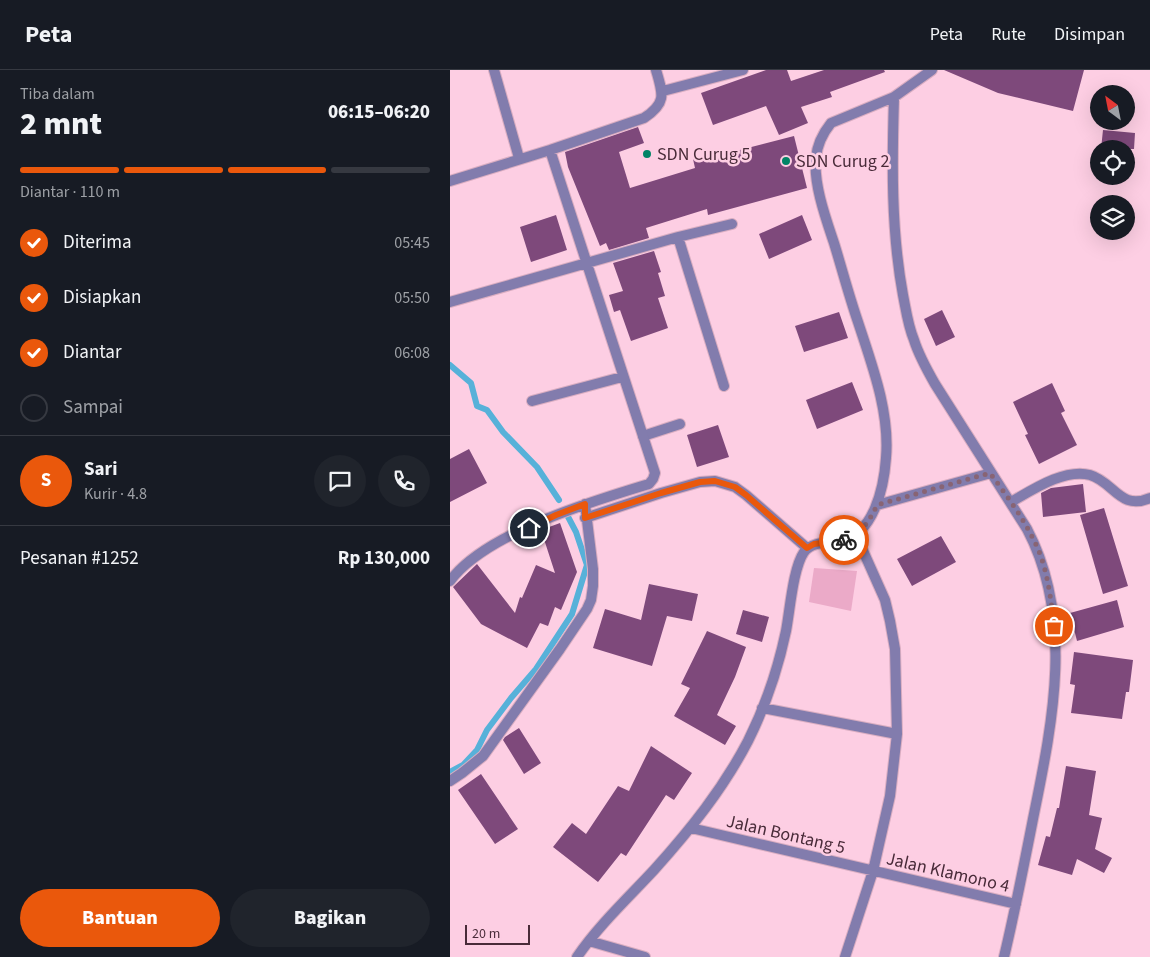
<!DOCTYPE html>
<html lang="id">
<head>
<meta charset="utf-8">
<style>
	:root { --surface:#171b24; --page:#20242c; --text:#f1f3f6; --muted:#9ea1a6; --line:#363941; --accent:#ea580c }
	body { margin:0; font-family:"Source Sans 3",sans-serif; background:var(--page); color:var(--text); height:100vh; display:flex; flex-direction:column; font-size:19px; white-space:nowrap }
	* { box-sizing:border-box; margin:0 }
	p { font-size:16px; color:var(--muted) }
	.icon { flex:none; width:28px; height:28px; fill:none; stroke:currentColor; stroke-width:2; stroke-linecap:round; stroke-linejoin:round }
	.map { position:relative; flex:1; overflow:hidden }
	.side { display:flex; flex-direction:column; background:var(--surface); width:450px }
	.side>* { flex:none }
	.needle { width:32px; rotate:328deg }
	.tools { position:absolute; left:640px; top:15px; display:grid; gap:10px }
	.tools a { display:grid; place-items:center; width:45px; height:45px; border-radius:50%; background:var(--surface); box-shadow:0 5px 20px #0002; font-size:25px }
	.scale { position:absolute; left:15px; bottom:12px; width:65px; box-sizing:border-box; padding-left:5px; border:2px solid #492b39; border-top:0; font-size:14px; line-height:18px; white-space:nowrap; color:#492b39; -webkit-text-stroke:4px #fdcee3; paint-order:stroke }
	.pin { position:absolute; display:grid; place-items:center; width:42px; height:42px; color:#fff; margin:-21px; border:2px solid #fff; border-radius:50%; box-shadow:0 1px 5px #0007 }
	.courier { position:absolute; display:grid; place-items:center; width:50px; height:50px; margin:-25px; border:4px solid #ea580c; border-radius:50%; background:#fff; color:#222; box-shadow:0 1px 6px #0007 }
	.overview em { font-style:normal; font-weight:800 }
	.overview div { display:flex; flex-direction:column-reverse }
	.overview { display:flex; align-items:center; justify-content:space-between; height:85px; padding:0 20px }
	h1 { font-size:32px; font-weight:800; line-height:38px }
	.bar { display:grid; grid-template-columns:repeat(4,1fr); gap:8px 5px; align-content:center; height:60px; padding:0 20px }
	.bar i { height:6px; border-radius:4px; background:var(--line) }
	.bar .on { background:var(--accent) }
	.bar p { grid-column:span 4 }
	.line { display:flex; align-items:center; gap:12px; padding:0 20px; border-top:1px solid var(--line) }
	.line div { flex:1 }
	.round { display:grid; place-items:center; flex:none; width:52px; height:52px; border-radius:26px; background:var(--page) }
	ol { padding:0 20px; list-style:none }
	li { display:flex; align-items:center; gap:15px; height:55px }
	li p { margin-inline-start:auto }
	li .icon { padding:5px; border-radius:50%; background:var(--accent); color:#fff; stroke-width:4 }
	li:last-child { color:var(--muted) }
	li i { width:28px; height:28px; border:2px solid var(--line); border-radius:50% }
	.button { display:flex; gap:10px; margin-top:auto; padding:10px 20px }
	.button a { flex:1; height:58px; border-radius:30px; background:var(--accent); color:#fff; font-size:20px; font-weight:800; line-height:58px; text-align:center }
	.button a+a { background:var(--page); color:var(--text) }
	header { display:flex; align-items:center; gap:30px; box-sizing:border-box; height:70px; padding:0 25px; background:var(--surface); border-bottom:1px solid var(--line) }
	header strong { font-size:24px }
	nav { display:flex; gap:28px; margin-inline-start:auto; font-size:18px }
	main { display:flex; flex:1; min-height:0 }
	.map>svg:first-child { display:block }
	.green { fill:#ebaac8 }
	.lines { fill:none; stroke-linecap:round; stroke-linejoin:round }
	.stream { stroke:#57b1d9; stroke-width:6 }
	.building { fill:#7e497b }
	.service-casing { stroke:#d9adc1; stroke-width:12 }
	.minor-casing { stroke:#d9adc1; stroke-width:12 }
	.service { stroke:#827cad; stroke-width:10 }
	.minor { stroke:#827cad; stroke-width:10 }
	.done { stroke:#886474; stroke-width:5; stroke-dasharray:0 9 }
	.route { stroke:#ea580c; stroke-width:6 }
	.poi-dot { fill:#018466; stroke:#fdcee3; stroke-width:2 }
	.labels { text-anchor:middle; stroke-width:5; stroke-linejoin:round; paint-order:stroke }
	.poi-label { font-size:18px; fill:#492b39; stroke:#fdcee3; text-anchor:start }
	.street-label { font-size:18px; fill:#492b39; stroke:#fdcee3 }
</style>
</head>
<body>
<header>
<strong>Peta</strong>
<nav><a>Peta</a><a>Rute</a><a>Disimpan</a></nav>
</header>
<main>
<section class="side">
<div class="overview"><div><h1>2 mnt</h1><p>Tiba dalam</p></div><em>06:15–06:20</em></div>
<div class="bar"><i class="on"></i><i class="on"></i><i class="on"></i><i></i><p>Diantar · 110 m</p></div>
<ol>
<li><svg class="icon" aria-label="check" viewBox="0 0 24 24"><path d="M5 12l5 5 9-10"/></svg>Diterima<p>05:45</p></li>
<li><svg class="icon" aria-label="check" viewBox="0 0 24 24"><path d="M5 12l5 5 9-10"/></svg>Disiapkan<p>05:50</p></li>
<li><svg class="icon" aria-label="check" viewBox="0 0 24 24"><path d="M5 12l5 5 9-10"/></svg>Diantar<p>06:08</p></li>
<li><i></i>Sampai</li>
</ol>
<div class="line" style="height:90px"><b class="round" style="background:var(--accent);color:#fff">S</b><div><b>Sari</b><p>Kurir · 4.8</p></div><a class="round"><svg class="icon" aria-label="chat" viewBox="0 0 24 24"><path d="M4 5h16v11H9l-5 4z"/></svg></a><a class="round"><svg class="icon" aria-label="phone" viewBox="0 0 24 24"><path d="M5 4h4l2 5-3 2q2 4 5 5l2-3 5 2v4C11 20 4 13 5 4z"/></svg></a></div>
<div class="line" style="height:65px"><div>Pesanan #1252</div><b>Rp 130,000</b></div>
<div class="button"><a>Bantuan</a><a>Bagikan</a></div>
</section>
<div class="map">
<svg width="700" height="887" viewBox="0 0 700 887">
	<rect width="100%" height="100%" fill="#fdcee3"/>
	<path class="green" d="M364,498L407,501L401,541L359,532Z"/>
	<g class="lines">
		<path class="stream" d="M0,295L21,313L27,336L37,340L53,362L87,397L109,430
			M0,702L13,695L27,680L37,660L61,628L86,599L122,544L137,495L126,462L115,441"/>
	</g>
	<path class="building" d="M316,0H337L341,11L374,0H434L435,2L380,22L382,27L351,37L358,53L329,65L316,36L263,55L251,23Z
		M494,0H634L623,41L548,23Z
		M188,57L194,73L169,82L180,118L245,98L243,89L278,80V83L344,66L357,118L258,145L257,139L196,158L199,168L159,180L156,173L150,176L118,97L115,82Z
		M653,60L685,63L684,79H651Z
		M106,145L117,180L81,192L70,157Z
		M352,145L362,170L319,189L309,164Z
		M204,181L211,202L208,203L215,226L208,228L218,258L181,271L170,240L164,242L159,225L173,221L163,193Z
		M492,240L505,267L486,276L474,249Z
		M389,242L398,268L354,282L345,256Z
		M402,312L413,340L367,359L356,330Z
		M602,313L615,341L611,343L627,375L589,394L575,365L578,364L563,332Z
		M268,355L279,387L247,397L237,365Z
		M19,379L37,413L0,432V389Z
		M633,414L636,442L593,447L591,423L601,418Z
		M654,438L678,516L653,524L630,445Z
		M110,453L127,502L111,540L105,537L98,556L90,553L77,578L31,554L3,517L27,494L65,543L70,527L72,528L86,495L105,503L91,460Z
		M491,466L506,492L462,516L447,489Z
		M199,514L248,524L242,551L217,546L202,596L143,578L155,539L191,550Z
		M667,530L674,557L627,571L620,543Z
		M293,540L319,547L312,572L286,564Z
		M257,561L296,577L285,607L267,645L286,656L275,675L224,646L240,618L231,614Z
		M624,582L683,590L679,622H676L672,649L621,643L625,615L620,614Z
		M69,658L91,693L74,704L53,670L55,667Z
		M201,676L242,703L224,730L216,725L176,786L171,783L148,812L103,777L122,753L136,764L168,716L179,721Z
		M616,696L646,701L639,745L652,748L645,779L662,788L654,803L627,789L622,805L588,795L596,766L600,767L607,738H609Z
		M31,704L68,759L45,774L8,720Z"/>
	<g class="lines">
		<g class="service-casing">
			<path id="service" d="M193,366L230,354"/>
		</g>
		<g class="minor-casing">
			<path id="minor" d="M44,0L69,88
				M213,21L293,0
				M444,27C442,93 441,160 453,225C456,240 458,256 464,270C469,286 477,300 485,314L577,459C625,550 602,655 583,749C574,795 565,841 554,887
				M0,111L100,80L194,48C217,33 213,24 206,0
				M228,167L274,316
				M0,232L228,167L282,154
				M82,331L172,307
				M561,432C582,420 615,398 640,405C664,412 670,441 700,428
				M427,435L541,403
				M135,448L211,423L250,412L265,411L285,417L296,425L357,478
				M0,511C35,463 143,431 199,414L203,409L205,403L100,80
				M312,638L447,664
				M0,711L12,703L33,686L110,579L137,539L141,530L143,516V499L135,434
				M241,758L566,834
				M139,871L195,887
				M127,887C149,855 178,828 204,800C240,760 273,719 298,671C315,637 328,599 336,561C340,540 343,498 354,482C362,471 379,473 390,471C424,465 434,417 436,388C440,342 422,295 408,252C399,226 392,199 384,173C376,149 363,113 366,88C367,75 373,63 381,53L444,27L482,0
				M395,887L423,801L440,726L447,664L445,579L440,551L435,530L406,465"/>
		</g>
		<use href="#service" class="service"/>
		<use href="#minor" class="minor"/>
	</g>
	<g class="lines">
		<path class="done" d="M394,470C411,465 420,450 427,435L540,403C558,427 576,452 588,479C598,503 601,530 604,556"/>
		<path class="route" d="M79,458L106,445L135,434V448L211,423L250,412L265,411L285,417L296,425L357,478L364,474L394,470"/>
	</g>
	<g class="poi-dot">
		<circle cx="197" cy="84" r="5"/>
		<circle cx="336" cy="91" r="5"/>
	</g>
	<g class="labels">
		<g class="poi-label">
			<text x="207" y="90">SDN Curug 5</text>
			<text x="346" y="97">SDN Curug 2</text>
		</g>
		<g class="street-label">
			<text transform="translate(336 764) rotate(13)" y="6">Jalan Bontang 5</text>
			<text transform="translate(498 802) rotate(13)" y="6">Jalan Klamono 4</text>
		</g>
	</g>
</svg>
<div class="tools">
<a><svg class="needle" viewBox="-14 -14 28 28"><path d="M0-13l5 13h-10z" fill="#e53935"/><path d="M0 13l5-13h-10z" fill="#9ea1a6"/></svg></a>
<a><svg class="icon" aria-label="locate" viewBox="0 0 24 24"><circle cx="12" cy="12" r="6"/><path d="M12 2v4M12 18v4M2 12h4M18 12h4"/></svg></a>
<a><svg class="icon" aria-label="layers" viewBox="0 0 24 24"><path d="M12 4l9 5-9 5-9-5zM3 14l9 5 9-5"/></svg></a>
</div>
<div class="scale">20 m</div>
<div class="pin" style="left:604px;top:556px;background:#ea580c"><svg class="icon" aria-label="bag" viewBox="0 0 24 24"><path d="M5 8h14l-1 12H6zM9 8a3 3 0 0 1 6 0"/></svg></div>
<div class="pin" style="left:79px;top:458px;background:#1f2937"><svg class="icon" aria-label="home" viewBox="0 0 24 24"><path d="M3 11l9-7 9 7M6 9v11h12V9"/></svg></div>
<div class="courier" style="left:394px;top:470px"><svg class="icon" aria-label="bike" viewBox="0 0 24 24"><circle cx="6" cy="16" r="4"/><circle cx="18" cy="16" r="4"/><path d="M6 16l4-8h5l3 8M10 8l3 8H6M13 5h3"/></svg></div>
</div>
</main>
</body>
</html>
